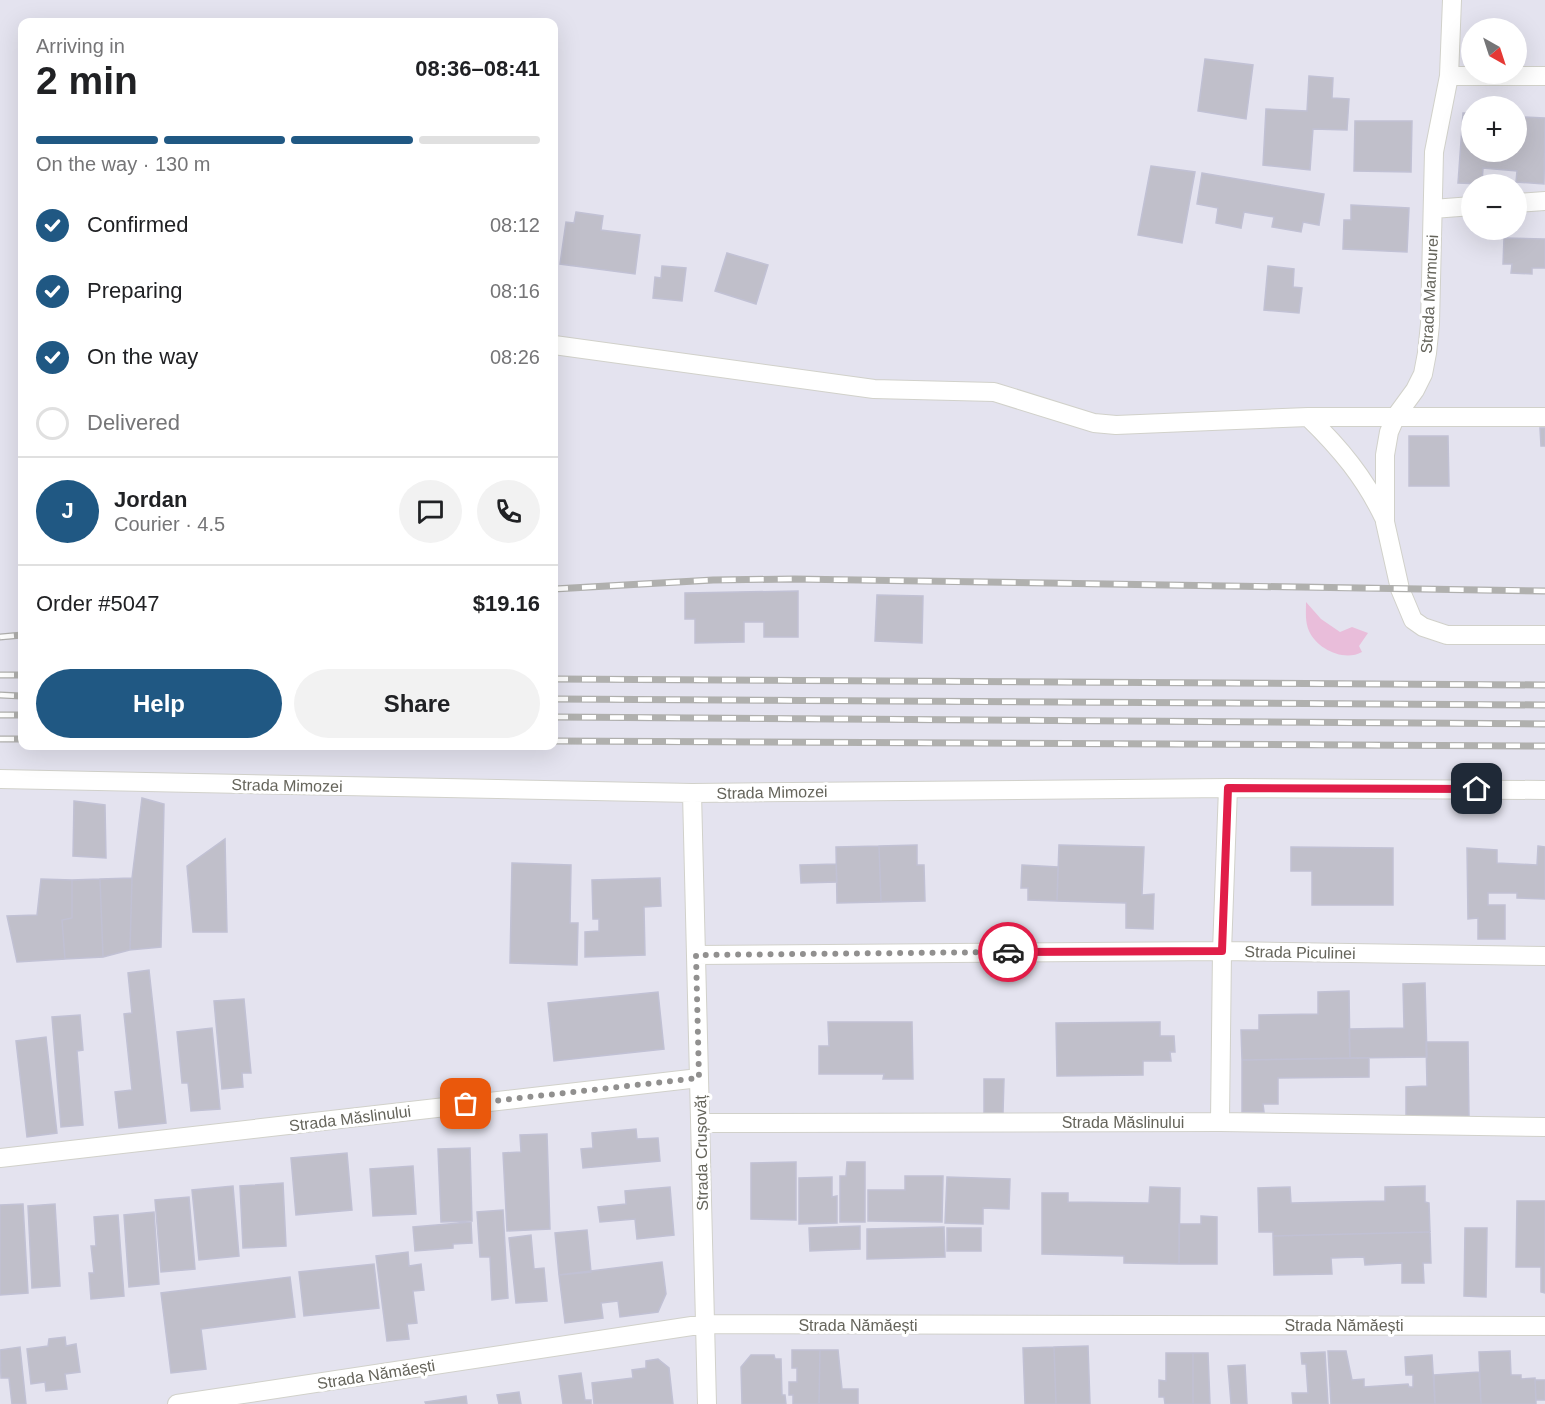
<!DOCTYPE html>
<html lang="en">
<head>
<meta charset="utf-8">
<style>
	:root { --surface:#fff; --page:#f2f2f2; --text:#202124; --muted:#757577; --line:#e0e0e0; --accent:#205883 }
	body { margin:0; font-family:Arial,sans-serif; background:var(--page); color:var(--text); height:100vh; display:flex; flex-direction:column; font-size:22px; white-space:nowrap }
	* { box-sizing:border-box; margin:0 }
	p { font-size:20px; color:var(--muted) }
	.icon { flex:none; width:33px; height:33px; fill:none; stroke:currentColor; stroke-width:2; stroke-linecap:round; stroke-linejoin:round }
	.map { position:relative; flex:1; overflow:hidden }
	.side { position:absolute; left:18px; top:18px; width:540px; height:732px; display:flex; flex-direction:column; background:var(--surface); border-radius:12px; box-shadow:0 6px 24px #0002 }
	.side>* { flex:none }
	.needle { width:39px; rotate:141deg }
	.fabs { position:absolute; left:1461px; top:18px; display:grid; gap:12px }
	.fabs a { display:grid; place-items:center; width:66px; height:66px; border-radius:50%; background:var(--surface); box-shadow:0 6px 24px #0002; font-size:30px }
	.pin { position:absolute; display:grid; place-items:center; width:51px; height:51px; color:#fff; margin:-26px; border-radius:12px; box-shadow:0 3px 9px #0006 }
	.courier { position:absolute; display:grid; place-items:center; width:60px; height:60px; margin:-30px; border:4px solid #e11d48; border-radius:50%; background:#fff; color:#222; box-shadow:0 2px 8px #0007 }
	.overview em { font-style:normal; font-weight:700 }
	.overview div { display:flex; flex-direction:column-reverse }
	.overview { display:flex; align-items:center; justify-content:space-between; height:102px; padding:0 18px }
	h1 { font-size:39px; font-weight:700; line-height:45px }
	.bar { display:grid; grid-template-columns:repeat(4,1fr); gap:9px 6px; align-content:center; height:72px; padding:0 18px }
	.bar i { height:8px; border-radius:4px; background:var(--line) }
	.bar .on { background:var(--accent) }
	.bar p { grid-column:span 4 }
	.line { display:flex; align-items:center; gap:15px; padding:0 18px; border-top:2px solid var(--line) }
	.line div { flex:1 }
	.round { display:grid; place-items:center; flex:none; width:63px; height:63px; border-radius:32px; background:var(--page) }
	ol { padding:0 18px; list-style:none }
	li { display:flex; align-items:center; gap:18px; height:66px }
	li p { margin-inline-start:auto }
	li .icon { padding:6px; border-radius:50%; background:var(--accent); color:#fff; stroke-width:4 }
	li:last-child { color:var(--muted) }
	li i { width:33px; height:33px; border:3px solid var(--line); border-radius:50% }
	.button { display:flex; gap:12px; margin-top:auto; padding:12px 18px }
	.button a { flex:1; height:69px; border-radius:36px; background:var(--accent); color:#fff; font-size:24px; font-weight:700; line-height:69px; text-align:center }
	.button a+a { background:var(--page); color:var(--text) }
	.map>svg:first-child { display:block }
	.green { fill:#e9bdda }
	.building { fill:#c0bfca; stroke:#c1c1d4; stroke-width:1.5 }
	.lines { fill:none; stroke-linecap:round; stroke-linejoin:round }
	.minor-casing { stroke:#d1d1ca; stroke-width:20 }
	.minor { stroke:#fff; stroke-width:18 }
	.rail-casing { stroke:#b0b0ae; stroke-width:7 }
	.rail { stroke:#fff; stroke-width:4.5; stroke-dasharray:14; stroke-linecap:butt }
	.done { stroke:#91908f; stroke-width:6; stroke-dasharray:0 10.8 }
	.route { stroke:#e11d48; stroke-width:8 }
	.labels { text-anchor:middle; stroke-width:6; stroke-linejoin:round; paint-order:stroke }
	.street-label { font-size:16px; fill:#65645b; stroke:#fff }
</style>
</head>
<body>
<div class="map">
<svg width="1545" height="1404" viewBox="0 0 1545 1404">
	<rect width="100%" height="100%" fill="#e4e3ef"/>
	<path class="green" d="M1306,602L1321,619L1340,632L1352,627L1368,633L1359,646L1362,652C1344,662 1317,649 1309,631C1305,622 1306,612 1306,602Z"/>
	<path class="building" d="M1205,59L1253,65L1246,119L1198,111Z
		M1309,76L1333,78L1332,98L1349,99L1347,130L1313,129L1310,170L1263,165L1266,109L1307,111Z
		M1463,113H1472V152H1516V127H1522L1523,117L1545,118L1544,184L1516,182L1517,171L1483,168L1482,184L1458,183Z
		M1355,121H1412L1411,172L1354,171Z
		M1151,166L1195,172L1182,243L1138,235Z
		M1202,173L1324,194L1319,225L1303,222L1301,232L1272,227L1274,217L1244,212L1241,228L1216,223L1218,208L1197,204Z
		M1351,205L1409,208L1407,252L1343,249L1344,220H1351Z
		M576,212L603,216L601,230L640,235L635,274L560,264L566,222L574,223Z
		M1504,238L1545,239V268H1532V274L1511,273L1512,264H1503Z
		M727,253L768,265L756,304L715,291Z
		M662,266L686,268L682,301L653,298L655,277L661,278Z
		M1268,266L1294,269L1293,287L1302,288L1299,313L1264,310Z
		M1540,428H1545V446H1541Z
		M1409,436H1448L1449,486H1409Z
		M798,591V637H764V622H744V642L695,643V619H685V593Z
		M877,595L923,596L922,643L875,641Z
		M142,798L164,804L161,947L130,950L132,878Z
		M74,801L105,805L106,858L73,856Z
		M225,839L227,932H193L187,866Z
		M917,845V865H924L925,901L881,902L879,846Z
		M1059,845L1144,847L1142,895L1154,894L1153,929L1126,928V903L1057,901Z
		M879,846L881,902L837,903L836,847Z
		M1538,846L1545,847V899L1517,898V893H1488V905H1505V939H1478V918L1468,919L1467,848L1497,850V863L1537,865Z
		M1291,847L1393,848V905H1312V871H1291Z
		M512,863L571,865L570,923H578L577,965L510,963Z
		M836,864L837,882L801,883L800,865Z
		M1022,865L1058,867L1057,901L1028,900V888H1021Z
		M132,878L130,950L103,957L100,879Z
		M660,878L661,906L644,907L645,955L585,957V932L599,931V919H593L592,880Z
		M41,879L72,880V918L62,920L65,959L17,962L7,916L37,915Z
		M100,879L103,957L65,959L62,920L72,918V880Z
		M149,970L166,1123L119,1128L115,1092L132,1090L124,1014L132,1013L128,973Z
		M1425,983L1427,1057L1350,1058L1349,1029L1404,1028L1403,984Z
		M1349,991L1350,1058L1242,1060L1241,1030H1259V1015L1318,1014V992Z
		M658,992L664,1049L554,1061L548,1003Z
		M244,999L251,1073H242L243,1087L222,1089L214,1001Z
		M80,1015L83,1050L77,1051L83,1125L61,1127L52,1017Z
		M828,1022H912L913,1079H883L884,1074H819V1046H829Z
		M1160,1022V1036H1174L1175,1052H1170L1171,1061H1143V1075L1057,1076L1056,1023Z
		M212,1028L220,1109L191,1111L188,1083H182L177,1032Z
		M46,1037L57,1133L27,1137L16,1041Z
		M1426,1042H1468L1469,1118L1406,1119V1087L1427,1086Z
		M1369,1058V1077L1278,1078V1104H1263L1264,1112H1242V1060Z
		M984,1079H1004L1003,1113H984Z
		M636,1129L637,1139L658,1138L660,1161L583,1168L581,1149L593,1148L592,1133Z
		M547,1134L550,1229L507,1231L503,1153L521,1152L520,1135Z
		M470,1148L472,1221L441,1222L438,1149Z
		M347,1153L352,1210L296,1215L291,1158Z
		M796,1162V1220L751,1219V1163Z
		M847,1162H865V1222H840V1176H846Z
		M413,1166L416,1214L373,1216L370,1169Z
		M905,1176H943L942,1222L868,1221V1190H905Z
		M832,1177V1197L837,1196V1223L799,1224V1178Z
		M947,1177L1010,1179L1009,1209L983,1208V1224L945,1223Z
		M283,1183L286,1246L243,1248L240,1186Z
		M233,1186L239,1256L199,1260L192,1190Z
		M1425,1186V1202L1429,1203L1430,1232L1273,1236V1232H1259L1258,1188L1290,1187L1291,1203L1385,1201V1187Z
		M670,1187L674,1235L637,1239L635,1219L600,1222L598,1207L626,1204L625,1191Z
		M1150,1187L1180,1188L1179,1264L1124,1263V1256L1042,1254V1193H1068V1202L1149,1203Z
		M189,1197L195,1269L161,1272L155,1200Z
		M1517,1201H1545V1293L1541,1292V1267H1516Z
		M23,1204L28,1293L0,1295V1205Z
		M55,1204L60,1286L32,1288L28,1206Z
		M503,1210L508,1298L492,1300L490,1257H480L477,1212Z
		M154,1212L159,1284L129,1287L124,1215Z
		M118,1215L124,1296L91,1299L89,1273H94L91,1246H96L94,1217Z
		M1201,1216L1217,1217V1264H1179V1224H1201Z
		M471,1222L472,1243L453,1244V1248L415,1251L413,1227Z
		M860,1226V1249L810,1251L809,1228Z
		M944,1227L945,1257L867,1259V1229Z
		M947,1228H981V1251H947Z
		M1465,1228H1487L1486,1297L1464,1296Z
		M587,1230L591,1272L559,1275L555,1233Z
		M1430,1232L1431,1263H1423L1424,1283H1402V1263L1365,1265L1364,1257L1331,1258L1332,1274L1274,1275L1273,1236Z
		M531,1235L534,1269L544,1268L547,1301L516,1303L509,1238Z
		M408,1252L409,1266L421,1264L424,1290L413,1291L417,1323L407,1324L409,1339L387,1341L376,1256Z
		M662,1262L666,1294L658,1312L620,1317L618,1301L601,1303L603,1318L565,1323L559,1275Z
		M374,1264L379,1308L304,1316L299,1272Z
		M290,1277L295,1317L201,1329L206,1369L171,1373L161,1293Z
		M65,1337L66,1346L76,1344L80,1372L65,1374L67,1389L46,1391L45,1382L31,1384L27,1349L48,1346L49,1339Z
		M1088,1346L1090,1404H1056L1054,1347Z
		M20,1347L26,1404H12L9,1378H1L0,1350Z
		M1054,1347L1056,1404H1025L1023,1348Z
		M792,1350H820L819,1404H793V1395H789V1382H797V1368H792Z
		M820,1350H838L842,1389H858V1404H819Z
		M1328,1351H1346L1352,1380L1364,1379V1387L1408,1384L1409,1387H1413V1375H1406L1405,1357L1432,1355L1435,1404H1331Z
		M1510,1351L1511,1375H1521V1379L1535,1378L1536,1404H1481L1479,1352Z
		M1325,1352L1328,1404H1293L1292,1393H1308L1306,1364H1302L1301,1353Z
		M1166,1353H1193V1404H1165L1164,1397H1159V1380L1166,1381Z
		M1193,1353H1208L1210,1404H1193Z
		M751,1355H774L775,1359H781L782,1395H785L786,1404H742L741,1367Z
		M658,1359L669,1368L673,1404H594L592,1383L633,1378L632,1370L646,1368V1361Z
		M1245,1365L1247,1404H1231L1228,1366Z
		M1479,1372L1481,1404H1435L1434,1375Z
		M581,1373L585,1400H591V1404H563L559,1376Z
		M1535,1380H1545V1400H1536Z
		M519,1392L521,1404H499L497,1395Z
		M466,1396L467,1404H426L425,1402Z"/>
	<g class="lines">
		<g class="minor-casing">
			<path id="minor" d="M1452,0L1449,76L1434,152L1430,324L1427,353L1423,374L1415,390L1396,416L1389,432L1385,455V522L1400,589L1413,620L1423,627L1447,635H1545
				M1449,76H1545
				M1516,203L1545,201
				M1433,209L1472,206
				M554,345L874,389L994,392L1094,423L1116,425L1308,417H1545
				M1308,417C1340,448 1365,478 1384,518
				M0,779L692,793L1228,788L1545,790
				M692,793L707,1404
				M696,955L1222,951L1545,956
				M1220,1122L1222,951L1228,788
				M700,1123L1220,1122L1545,1127
				M0,1158L699,1078
				M177,1404L705,1324L1545,1326"/>
		</g>
		<use href="#minor" class="minor"/>
		<g class="rail-casing">
			<path id="rail" d="M554,589L713,580L794,579L1545,591
				M0,637L22,635
				M0,675H22
				M554,679L1545,685
				M0,695L22,696
				M554,699L1545,705
				M0,715H22
				M554,717L1545,724
				M0,739H22
				M554,741L1545,746"/>
		</g>
		<use href="#rail" class="rail"/>
	</g>
	<g class="lines">
		<path class="done" d="M466,1104L699,1078L696,955L1008,952"/>
		<path class="route" d="M1008,952L1222,951L1228,788L1477,789"/>
	</g>
	<g class="labels">
		<g class="street-label">
			<text transform="translate(1429 294) rotate(-87)" y="6">Strada Marmurei</text>
			<text transform="translate(287 785) rotate(1)" y="6">Strada Mimozei</text>
			<text transform="translate(772 792) rotate(-1)" y="6">Strada Mimozei</text>
			<text transform="translate(1300 952) rotate(1)" y="6">Strada Piculinei</text>
			<text transform="translate(350 1118) rotate(-7)" y="6">Strada Măslinului</text>
			<text x="1123" y="1128">Strada Măslinului</text>
			<text transform="translate(701 1153) rotate(-91)" y="6">Strada Crușovăț</text>
			<text x="858" y="1331">Strada Nămăești</text>
			<text x="1344" y="1331">Strada Nămăești</text>
			<text transform="translate(376 1374) rotate(-9)" y="6">Strada Nămăești</text>
		</g>
	</g>
</svg>
<div class="fabs">
<a><svg class="needle" viewBox="-14 -14 28 28"><path d="M0-13l5 13h-10z" fill="#e53935"/><path d="M0 13l5-13h-10z" fill="#757577"/></svg></a>
<a>+</a>
<a>−</a>
</div>
<div class="pin" style="left:466px;top:1104px;background:#ea580c"><svg class="icon" aria-label="bag" viewBox="0 0 24 24"><path d="M5 8h14l-1 12H6zM9 8a3 3 0 0 1 6 0"/></svg></div>
<div class="pin" style="left:1477px;top:789px;background:#1f2937"><svg class="icon" aria-label="home" viewBox="0 0 24 24"><path d="M3 11l9-7 9 7M6 9v11h12V9"/></svg></div>
<div class="courier" style="left:1008px;top:952px"><svg class="icon" aria-label="car" viewBox="0 0 24 24"><path d="M5 17H2v-5l4-1 3-4h7l3 4 3 1v5h-3M9 17h6M6 11h13"/><circle cx="7" cy="17" r="2"/><circle cx="17" cy="17" r="2"/></svg></div>
<section class="side">
<div class="overview"><div><h1>2 min</h1><p>Arriving in</p></div><em>08:36–08:41</em></div>
<div class="bar"><i class="on"></i><i class="on"></i><i class="on"></i><i></i><p>On the way · 130 m</p></div>
<ol>
<li><svg class="icon" aria-label="check" viewBox="0 0 24 24"><path d="M5 12l5 5 9-10"/></svg>Confirmed<p>08:12</p></li>
<li><svg class="icon" aria-label="check" viewBox="0 0 24 24"><path d="M5 12l5 5 9-10"/></svg>Preparing<p>08:16</p></li>
<li><svg class="icon" aria-label="check" viewBox="0 0 24 24"><path d="M5 12l5 5 9-10"/></svg>On the way<p>08:26</p></li>
<li><i></i>Delivered</li>
</ol>
<div class="line" style="height:108px"><b class="round" style="background:var(--accent);color:#fff">J</b><div><b>Jordan</b><p>Courier · 4.5</p></div><a class="round"><svg class="icon" aria-label="chat" viewBox="0 0 24 24"><path d="M4 5h16v11H9l-5 4z"/></svg></a><a class="round"><svg class="icon" aria-label="phone" viewBox="0 0 24 24"><path d="M5 4h4l2 5-3 2q2 4 5 5l2-3 5 2v4C11 20 4 13 5 4z"/></svg></a></div>
<div class="line" style="height:78px"><div>Order #5047</div><b>$19.16</b></div>
<div class="button"><a>Help</a><a>Share</a></div>
</section>
</div>
</body>
</html>
